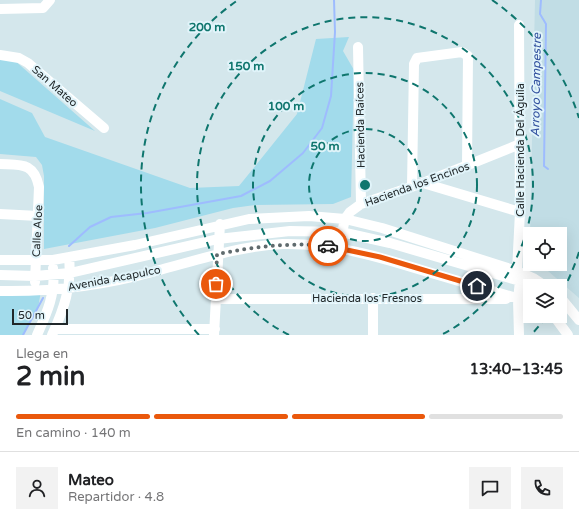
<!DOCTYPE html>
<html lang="es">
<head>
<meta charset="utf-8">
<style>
	:root { --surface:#fff; --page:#f2f2f2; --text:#202124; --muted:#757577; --line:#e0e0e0; --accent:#ea580c }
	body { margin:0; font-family:"Varela Round",sans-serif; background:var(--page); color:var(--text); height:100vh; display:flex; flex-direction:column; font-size:15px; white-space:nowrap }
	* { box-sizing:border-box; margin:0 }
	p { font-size:13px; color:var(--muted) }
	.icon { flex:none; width:22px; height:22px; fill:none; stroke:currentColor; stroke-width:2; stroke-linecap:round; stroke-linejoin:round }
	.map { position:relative; height:335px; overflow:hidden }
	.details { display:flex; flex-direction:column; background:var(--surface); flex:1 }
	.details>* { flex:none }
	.tools { position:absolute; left:523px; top:227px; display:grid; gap:8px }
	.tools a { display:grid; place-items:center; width:44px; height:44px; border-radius:0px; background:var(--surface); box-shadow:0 4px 16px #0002; font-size:20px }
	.scale { position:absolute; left:12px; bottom:10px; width:56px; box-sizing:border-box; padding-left:4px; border:2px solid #21282a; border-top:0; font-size:11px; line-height:14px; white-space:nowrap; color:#21282a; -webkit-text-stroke:3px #e1f4fa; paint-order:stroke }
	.pin { position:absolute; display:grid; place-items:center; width:34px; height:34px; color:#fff; margin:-17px; border:2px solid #fff; border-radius:50%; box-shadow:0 1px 4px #0007 }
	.courier { position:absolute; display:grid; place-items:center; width:40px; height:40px; margin:-20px; border:3px solid #ea580c; border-radius:50%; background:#fff; color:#222; box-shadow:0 1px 5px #0007 }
	.headline em { font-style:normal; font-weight:700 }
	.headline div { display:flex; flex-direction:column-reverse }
	.headline { display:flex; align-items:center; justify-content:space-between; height:68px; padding:0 16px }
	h1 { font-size:26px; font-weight:700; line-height:30px }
	.bar { display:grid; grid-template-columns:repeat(4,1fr); gap:6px 4px; align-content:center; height:48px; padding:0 16px }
	.bar i { height:5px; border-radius:3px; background:var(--line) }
	.bar .selected { background:var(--accent) }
	.bar p { grid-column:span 4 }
	.line { display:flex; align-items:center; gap:10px; padding:0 16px; border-top:1px solid var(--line) }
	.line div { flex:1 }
	.round { display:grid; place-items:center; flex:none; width:42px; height:42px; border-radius:0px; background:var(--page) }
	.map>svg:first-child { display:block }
	.built { fill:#c1dde5 }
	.green { fill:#a2dbeb }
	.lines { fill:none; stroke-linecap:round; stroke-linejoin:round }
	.stream { stroke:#9ebcfe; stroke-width:2 }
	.minor { stroke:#fff; stroke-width:10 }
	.done { stroke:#606b6e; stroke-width:4; stroke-dasharray:0 7.2 }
	.route { stroke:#ea580c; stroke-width:5 }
	.ring { fill:none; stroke:#0f766e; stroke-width:2; stroke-dasharray:7 5 }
	.labels { text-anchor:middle; stroke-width:4; stroke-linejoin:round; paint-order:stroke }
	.street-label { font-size:11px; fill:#21282a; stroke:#e1f4fa }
	.water-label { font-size:12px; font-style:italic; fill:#33529f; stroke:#e1f4fa }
	.centre { fill:#0f766e; stroke:#e1f4fa; stroke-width:2 }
	.ring-label { font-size:12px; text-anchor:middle; font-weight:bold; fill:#0f766e; stroke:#e1f4fa; stroke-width:4; stroke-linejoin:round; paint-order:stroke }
</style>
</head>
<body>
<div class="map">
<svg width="579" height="335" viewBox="0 0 579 335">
	<rect width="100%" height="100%" fill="#d4e7ec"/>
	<path class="built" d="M535,0H579V298L540,264H560V234H530Z"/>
	<path class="green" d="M349,37L343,51L354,70L351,197L333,204L255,205L233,208L155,228L44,249V176L42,165L36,157L0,154V99L32,113L45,137L190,188L239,186L297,114L316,39Z
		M0,58L13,59L95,131L0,91Z
		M41,291L38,308L23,335H0V295Z"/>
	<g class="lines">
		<path class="stream" d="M541,0L540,14L546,24L544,166L548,169
			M69,246L90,227L111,217L147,213L241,196L270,181L303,153L322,128L331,96L335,32L334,0
			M23,335L43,298"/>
		<path class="minor" d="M0,9L43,8L50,0
			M519,25L520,212L517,271L520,281L518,299L519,335
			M358,47L361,204
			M0,55L19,58L28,63L104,128
			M0,164C21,165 34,162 39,187L35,282
			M423,183L520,212
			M412,186L414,64L417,58L462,52L468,56L467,165
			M0,214L38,216
			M339,247L345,219L350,212L361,204L423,183L520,144
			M0,260H53L135,245L249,219L309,216L345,219L382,228L517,271L533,278L545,286
			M0,275L35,276L70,273L218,239L290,231L341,232L390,243L520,281
			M0,291C52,292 106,285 156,271C198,260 239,246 283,244C334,243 380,257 428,272C462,282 496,292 530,302
			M560,297L579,320
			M373,298V335
			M216,299H506
			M554,316L568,335
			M55,329H215
			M37,335C47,313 56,293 53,268
			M52,335C64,309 72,286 69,257
			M214,335L220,224"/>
	</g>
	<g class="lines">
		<path class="done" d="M216,284L217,254C255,247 290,242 328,246"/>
		<path class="route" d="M328,246L380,257L477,286"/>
	</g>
	<g class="ring">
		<circle cx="365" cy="185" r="56"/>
		<circle cx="365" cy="185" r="112"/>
		<path d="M289 335A168 168 0 1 1 441 335"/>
		<path d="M579 252A224 224 0 0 1 561 294M546 317A224 224 0 0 1 531 335M199 335A224 224 0 0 1 238 0M492 0A224 224 0 0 1 579 118"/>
	</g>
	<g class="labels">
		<g class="street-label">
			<text transform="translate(55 86) rotate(41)" y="4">San Mateo</text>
			<text transform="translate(360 125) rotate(-91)" y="4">Hacienda Raíces</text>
			<text transform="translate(520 150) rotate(-90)" y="4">Calle Hacienda Del Águila</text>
			<text transform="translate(417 184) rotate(-20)" y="4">Hacienda los Encinos</text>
			<text transform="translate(37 231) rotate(-87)" y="4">Calle Aloe</text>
			<text transform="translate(114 278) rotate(-11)" y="4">Avenida Acapulco</text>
			<text x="367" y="302">Hacienda los Fresnos</text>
		</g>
		<g class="water-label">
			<text transform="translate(536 85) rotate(-89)" y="4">Arroyo Campestre</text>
		</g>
	</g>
	<circle cx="365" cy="185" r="6" class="centre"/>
	<g class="ring-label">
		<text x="207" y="31">200 m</text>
		<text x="246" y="70">150 m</text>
		<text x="286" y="110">100 m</text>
		<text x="325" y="150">50 m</text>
	</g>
</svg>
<div class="tools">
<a><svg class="icon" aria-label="locate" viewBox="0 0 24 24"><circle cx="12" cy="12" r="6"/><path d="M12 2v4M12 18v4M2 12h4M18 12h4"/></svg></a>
<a><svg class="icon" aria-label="layers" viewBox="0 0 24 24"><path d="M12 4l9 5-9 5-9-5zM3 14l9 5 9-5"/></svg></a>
</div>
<div class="scale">50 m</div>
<div class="pin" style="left:216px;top:284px;background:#ea580c"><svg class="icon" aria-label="bag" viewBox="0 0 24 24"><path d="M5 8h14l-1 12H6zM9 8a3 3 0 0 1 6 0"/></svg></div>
<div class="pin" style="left:477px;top:286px;background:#1f2937"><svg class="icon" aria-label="home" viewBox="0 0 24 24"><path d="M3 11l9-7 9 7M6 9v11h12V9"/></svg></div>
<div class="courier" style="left:328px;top:246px"><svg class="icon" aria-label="car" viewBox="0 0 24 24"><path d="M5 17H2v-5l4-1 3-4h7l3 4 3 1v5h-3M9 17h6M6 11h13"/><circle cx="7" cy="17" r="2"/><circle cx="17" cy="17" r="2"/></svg></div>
</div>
<section class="details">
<div class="headline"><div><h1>2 min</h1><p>Llega en</p></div><em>13:40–13:45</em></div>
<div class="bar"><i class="selected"></i><i class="selected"></i><i class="selected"></i><i></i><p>En camino · 140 m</p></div>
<div class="line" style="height:72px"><a class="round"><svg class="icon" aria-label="person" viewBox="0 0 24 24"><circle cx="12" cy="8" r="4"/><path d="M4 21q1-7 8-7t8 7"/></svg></a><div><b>Mateo</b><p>Repartidor · 4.8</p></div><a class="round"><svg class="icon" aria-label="chat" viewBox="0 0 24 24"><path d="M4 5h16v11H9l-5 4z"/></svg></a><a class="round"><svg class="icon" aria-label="phone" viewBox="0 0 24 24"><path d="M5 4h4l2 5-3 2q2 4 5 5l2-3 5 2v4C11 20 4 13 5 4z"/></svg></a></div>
</section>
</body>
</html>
